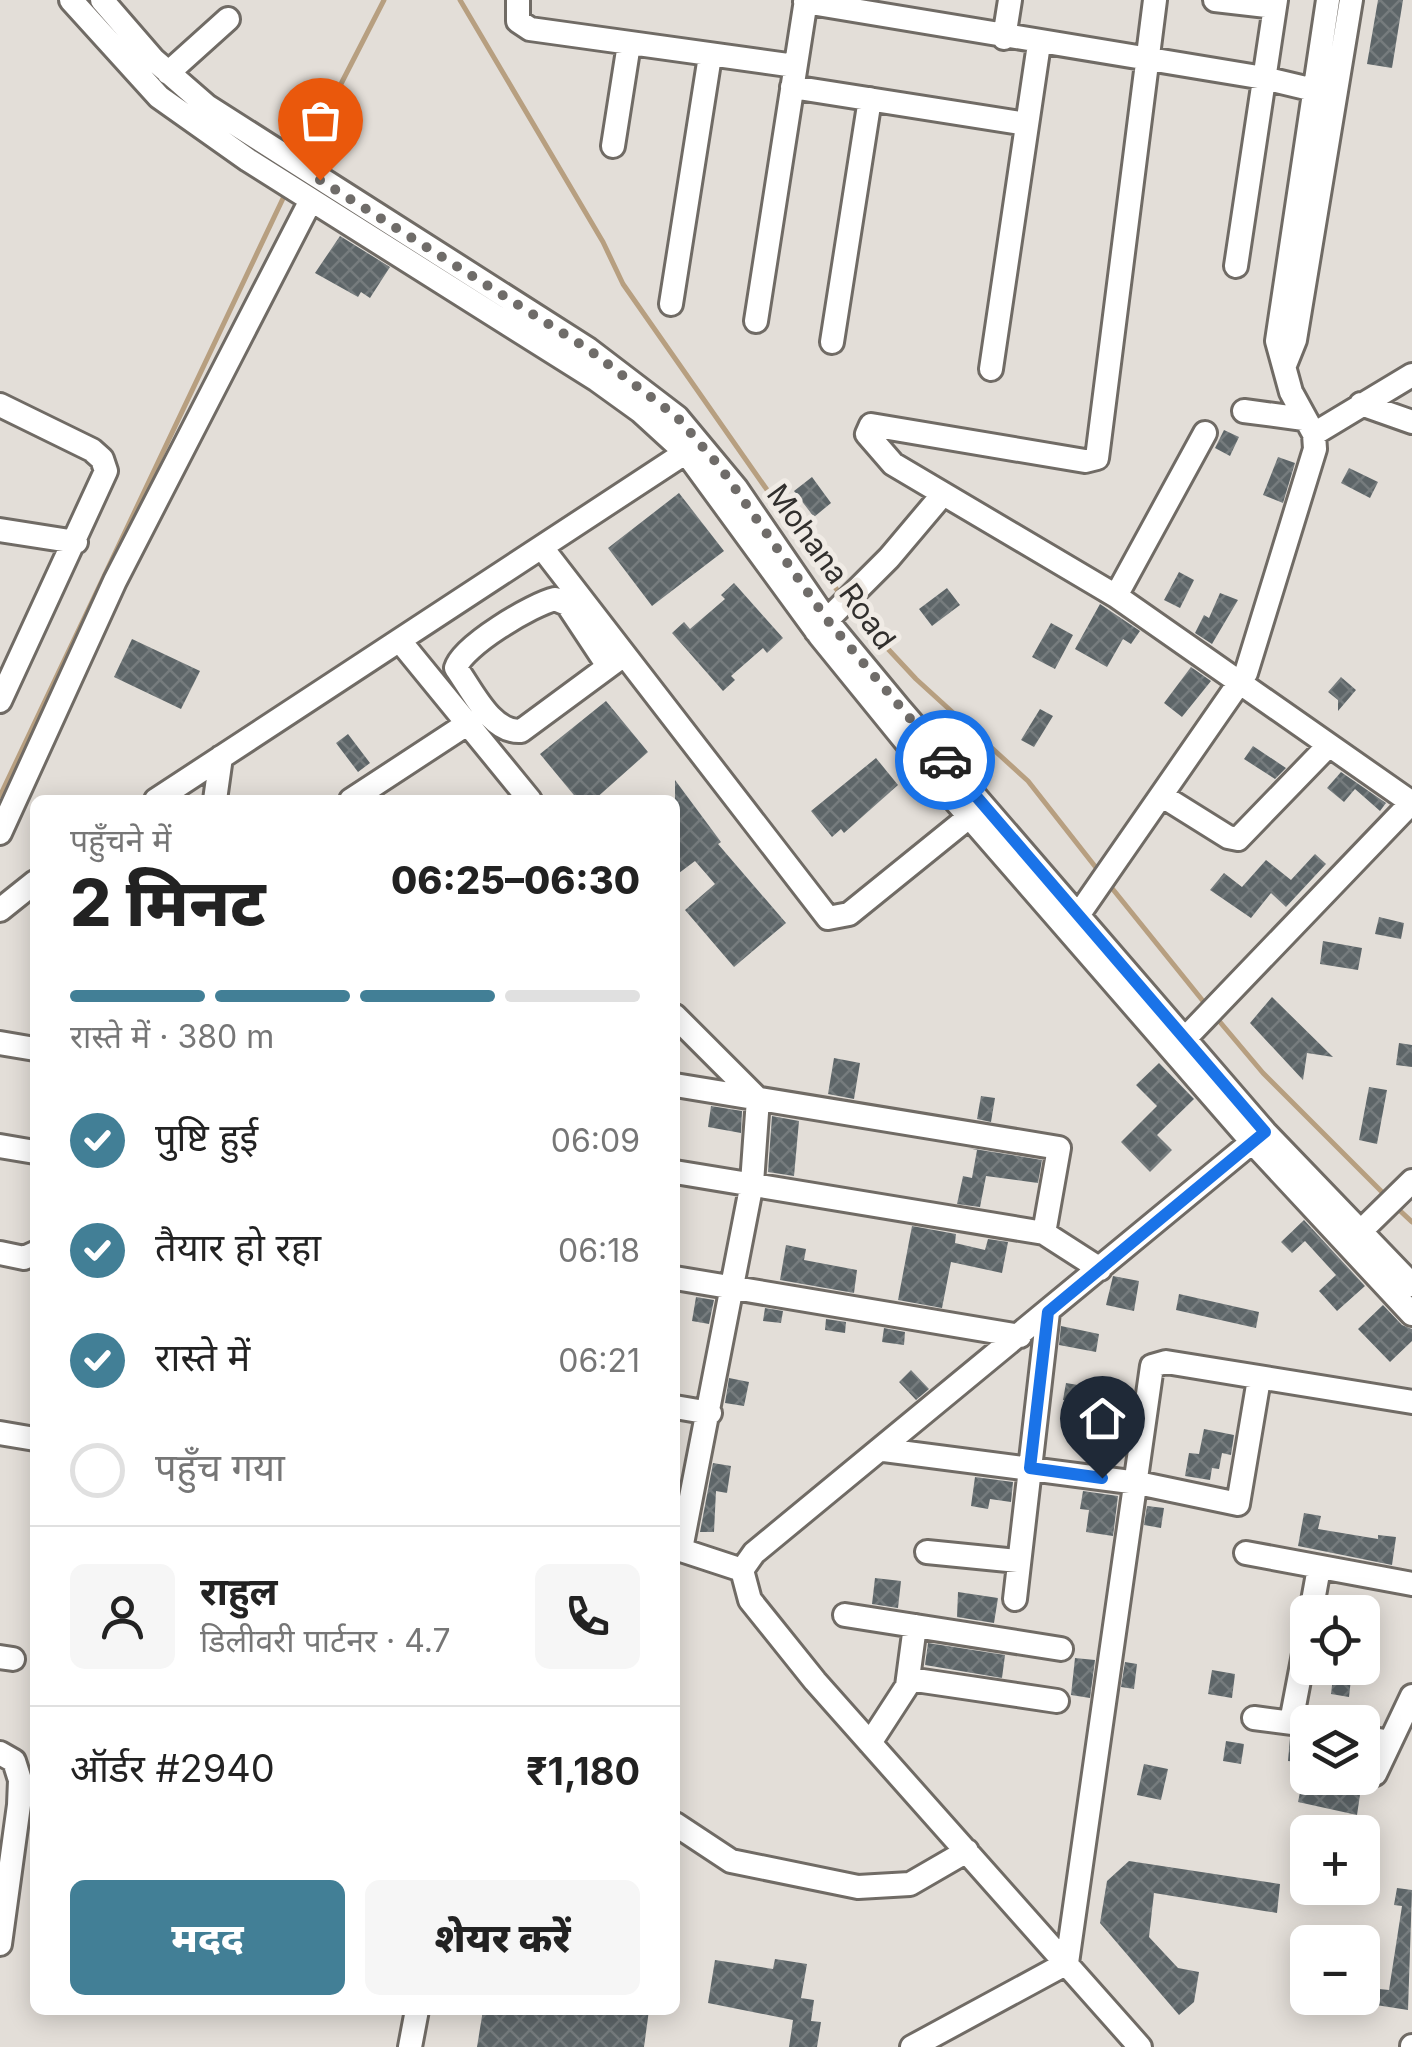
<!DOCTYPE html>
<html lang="hi">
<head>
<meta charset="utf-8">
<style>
	:root { --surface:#fff; --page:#f6f6f6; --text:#222; --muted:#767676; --line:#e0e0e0; --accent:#427f96 }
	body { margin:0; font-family:Inter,"Noto Sans Devanagari",sans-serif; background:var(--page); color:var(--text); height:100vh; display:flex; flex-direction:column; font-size:38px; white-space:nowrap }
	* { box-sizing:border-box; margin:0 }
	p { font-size:32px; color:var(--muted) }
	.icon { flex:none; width:55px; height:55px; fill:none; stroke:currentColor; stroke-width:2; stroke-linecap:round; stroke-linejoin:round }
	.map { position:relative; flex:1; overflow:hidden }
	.side { position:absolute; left:30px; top:795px; width:650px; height:1220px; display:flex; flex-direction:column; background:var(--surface); border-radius:15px; box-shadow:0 5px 25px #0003 }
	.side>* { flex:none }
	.controls { position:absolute; left:1290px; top:1595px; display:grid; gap:20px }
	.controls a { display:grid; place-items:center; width:90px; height:90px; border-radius:15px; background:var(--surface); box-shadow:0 5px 25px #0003; font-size:50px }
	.pin { position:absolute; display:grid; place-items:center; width:85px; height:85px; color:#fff; margin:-102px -42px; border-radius:50% 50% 50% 0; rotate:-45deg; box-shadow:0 0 10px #0007 }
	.pin .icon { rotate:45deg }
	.courier { position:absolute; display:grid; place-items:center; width:100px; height:100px; margin:-50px; border:8px solid #1a73e8; border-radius:50%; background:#fff; color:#222; box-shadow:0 2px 12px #0007 }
	.overview em { font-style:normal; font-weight:800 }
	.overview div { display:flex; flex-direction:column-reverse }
	.overview { display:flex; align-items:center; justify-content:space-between; height:170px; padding:0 40px }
	h1 { font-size:65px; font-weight:800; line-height:75px }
	.bar { display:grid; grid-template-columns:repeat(4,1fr); gap:15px 10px; align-content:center; height:120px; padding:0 40px }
	.bar i { height:12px; border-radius:8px; background:var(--line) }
	.bar .current { background:var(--accent) }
	.bar p { grid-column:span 4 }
	.line { display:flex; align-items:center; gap:25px; padding:0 40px; border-top:2px solid var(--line) }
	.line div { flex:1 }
	.round { display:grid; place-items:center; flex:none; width:105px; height:105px; border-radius:15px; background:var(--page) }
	ol { padding:0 40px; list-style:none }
	li { display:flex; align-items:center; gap:30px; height:110px }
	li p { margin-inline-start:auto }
	li .icon { padding:10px; border-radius:50%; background:var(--accent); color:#fff; stroke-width:4 }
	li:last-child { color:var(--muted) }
	li i { width:55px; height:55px; border:5px solid var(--line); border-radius:50% }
	.button { display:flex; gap:20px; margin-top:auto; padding:20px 40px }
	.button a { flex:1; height:115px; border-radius:15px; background:var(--accent); color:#fff; font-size:40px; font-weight:800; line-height:115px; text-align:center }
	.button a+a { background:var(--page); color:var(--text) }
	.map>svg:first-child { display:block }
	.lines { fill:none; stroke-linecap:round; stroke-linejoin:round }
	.stream { stroke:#b79f80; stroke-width:5 }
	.building { fill:url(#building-cross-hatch) }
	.minor-casing { stroke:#706b65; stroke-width:28 }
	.minor { stroke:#fff; stroke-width:22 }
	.done { stroke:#6f6c69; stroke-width:10; stroke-dasharray:0 18 }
	.route { stroke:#1a73e8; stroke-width:12 }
	.labels { text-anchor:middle; stroke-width:10; stroke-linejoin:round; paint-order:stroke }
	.street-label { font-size:30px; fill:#312f2d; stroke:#f0ebe5 }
</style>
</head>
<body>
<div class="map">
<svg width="1412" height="2047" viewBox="0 0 1412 2047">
	<defs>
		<pattern id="building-cross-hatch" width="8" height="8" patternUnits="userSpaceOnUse" patternTransform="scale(2.5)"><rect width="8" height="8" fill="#5d6568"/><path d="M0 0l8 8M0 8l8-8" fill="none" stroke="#767c7e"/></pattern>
	</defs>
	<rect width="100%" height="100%" fill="#e3ded8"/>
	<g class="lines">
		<path class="stream" d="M460,0L603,242L623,284L842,597
			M304,156L384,0
			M848,606L916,679L1028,781L1101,874
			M0,796L287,190
			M1107,882L1207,1006
			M1214,1015L1263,1073L1385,1195
			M1396,1207L1412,1222"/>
	</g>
	<path class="building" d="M1378,0H1403L1392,68L1367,64Z
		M340,236L390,267L370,298L361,292L358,297L315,273Z
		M1224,430L1239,437L1230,456L1215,448Z
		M1278,457L1295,463L1283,503L1263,495Z
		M1349,468L1378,482L1370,498L1341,483Z
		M812,477L831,503L814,517L794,491Z
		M679,493L724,551L652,606L608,548Z
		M1179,572L1194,580L1180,608L1164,600Z
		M734,583L783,638L767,653L763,648L731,676L735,680L723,691L672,633L684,622L690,629L725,599L721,595Z
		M947,588L960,605L932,626L919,609Z
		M1220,593L1238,600L1212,644L1195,633L1204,615L1209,618Z
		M1100,604L1140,631L1131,644L1123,639L1107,667L1075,649Z
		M1051,623L1073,635L1055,669L1032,657Z
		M132,639L200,671L181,709L114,677Z
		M1191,667L1211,681L1182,717L1164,703Z
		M1341,677L1356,690L1338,711V700L1328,692Z
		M606,701L648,752L594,800H578L540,754Z
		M1040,709L1053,716L1034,747L1021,740Z
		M348,734L370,763L358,772L336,743Z
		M1253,746L1286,768L1275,779L1244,759Z
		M876,758L898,785L844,833L841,829L832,837L811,811Z
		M1341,772L1386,803L1380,811L1355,789L1344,802L1327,788Z
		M675,780L721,842L718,844L786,923L734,967L685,910L715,884L695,861L675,876Z
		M1315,854L1326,864L1286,907L1271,893L1251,918L1210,890L1224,873L1242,887L1266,860L1291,880Z
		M1379,917L1404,923L1401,939L1375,934Z
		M1323,941L1362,948L1358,970L1320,964Z
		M1272,997L1333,1057L1307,1053L1303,1080L1250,1023Z
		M1399,1043L1412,1045V1067L1396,1065Z
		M834,1058L860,1063L854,1099L828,1094Z
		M1159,1063L1194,1099L1157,1135L1172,1150L1150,1172L1121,1142L1157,1106L1136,1085Z
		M1369,1087L1387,1090L1377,1144L1359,1140Z
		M981,1096L995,1098L991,1122L977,1119Z
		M711,1106L742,1111L741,1133L708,1127Z
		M772,1116L799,1121L794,1176L768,1172Z
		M968,1148L1042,1160L1038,1183L986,1176L980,1207L957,1204L963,1176L972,1178L977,1150Z
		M1304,1220L1365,1286L1337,1311L1319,1291L1336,1275L1305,1241L1292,1253L1281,1242Z
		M912,1226L956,1234L955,1243L985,1250L988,1239L1008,1242L1002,1273L951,1262L942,1308L898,1300Z
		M786,1245L806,1249L804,1260L857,1270L854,1293L780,1280Z
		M1113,1276L1139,1281L1134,1311L1106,1305Z
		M1179,1294L1259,1312L1256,1328L1176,1310Z
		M696,1297L714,1300L709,1324L692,1321Z
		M1383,1305L1402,1325L1412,1329V1341L1390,1362L1358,1329Z
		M765,1308L783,1311L781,1323L763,1321Z
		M826,1319L846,1322L845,1333L825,1330Z
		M1061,1326L1099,1334L1096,1352L1059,1345Z
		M884,1328L905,1332L904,1345L882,1342Z
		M911,1370L929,1389L916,1400L899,1382Z
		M729,1378L749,1382L744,1406L725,1403Z
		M1066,1383L1090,1387L1087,1405L1063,1400Z
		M1204,1429L1234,1435L1231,1455L1222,1453L1219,1469L1212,1468L1210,1480L1185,1476L1189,1453L1199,1454Z
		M713,1463L731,1466L727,1493L716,1491L714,1532H700Z
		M975,1477L1013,1482L1011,1502L990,1499L988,1509L971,1506Z
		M1083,1491L1118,1496L1113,1536L1086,1532L1089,1510L1080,1509Z
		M1147,1506L1164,1508L1161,1528L1144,1525Z
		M1304,1513L1321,1516L1318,1529L1378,1539V1535L1396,1537L1392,1565L1298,1546Z
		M875,1578L901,1581L898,1608L872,1604Z
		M958,1592L998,1598L994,1623L957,1617Z
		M928,1643L1005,1655L1002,1678L925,1665Z
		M1075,1658L1095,1660L1090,1698L1071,1695Z
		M1125,1662L1137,1664L1134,1689L1121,1687Z
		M1212,1670L1235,1674L1232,1698L1208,1694Z
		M1333,1677L1351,1679L1349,1697L1331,1694Z
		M1290,1738L1308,1740V1763L1288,1761Z
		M1226,1741L1244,1744L1241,1764L1223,1761Z
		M1144,1764L1168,1769L1161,1800L1137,1795Z
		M1303,1778L1361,1788L1357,1815L1298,1802Z
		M1129,1861L1280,1884L1277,1913L1154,1893L1149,1937L1178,1968L1199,1972L1194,2002L1179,2015L1100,1923L1107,1881Z
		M1397,1888L1412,1890L1408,2010L1376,2005L1379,1989L1389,1990L1402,1906L1394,1905Z
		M775,1959L807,1964L801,1998L814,2000L811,2021L821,2022L817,2047H789L793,2020L708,2003L715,1960L773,1969Z
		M483,2010H649L644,2047H477Z"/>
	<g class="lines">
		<g class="minor-casing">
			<path id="minor" d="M71,0L159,97L248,160L597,380L640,411L687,454L820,636L933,775L1253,1143L1412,1314
				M102,0L153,59L207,106L588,349L677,417L736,488L827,621L899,708L1265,1132L1412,1285
				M518,0V21L530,29L795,66
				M1155,0L1097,458L1085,461L871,425L867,434L893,464L1116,596L1412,803
				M1215,0L1275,7
				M805,2L1264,78L1335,95
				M1004,38L1010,0
				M168,73L228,19
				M792,87L1027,124
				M613,146L629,44
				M1236,266L1276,0
				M671,304L710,56
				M756,321L806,0
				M832,342L870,99
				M1285,365L1295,340L1351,0
				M991,369L1039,44
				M1361,404L1412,422
				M0,405L92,450L102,459L106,471L0,701
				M1244,411L1304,419
				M1314,434L1412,375
				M0,530L76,542
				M543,549L828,918L849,914L980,808
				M1116,596L1205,433
				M816,631L889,558L943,494
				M400,641L530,800
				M608,666L567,604L555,599C533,604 462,646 456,668C472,690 491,733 521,731L624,655
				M1164,797L1228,837L1238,839L1329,745
				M156,800L697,445
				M215,800L221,757
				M351,800L470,722
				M0,833L115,581L311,200
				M0,910L35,882
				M1072,924L1246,673L1315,449L1314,434L1291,392L1277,341L1328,0
				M675,1016L758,1099L752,1183L681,1549
				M0,1043L35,1049
				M1176,1048L1412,802
				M675,1085L1059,1148L1044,1233
				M0,1146L35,1152
				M675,1172L1044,1233L1100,1269
				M1362,1230L1412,1181
				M0,1253L24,1258L35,1253
				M675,1278L1020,1336
				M675,1407L710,1413
				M0,1433L35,1439
				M884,1450L1138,1483L1238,1504L1259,1379
				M675,1548L742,1570
				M927,1552L1018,1561
				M1246,1553L1412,1584
				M1015,1599L1048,1312
				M1311,1612L1319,1568
				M845,1615L1061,1649
				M0,1657L13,1659
				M909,1679L1057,1701
				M1254,1718L1308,1725
				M1291,1722L1308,1633
				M1362,1737L1390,1742
				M870,1743L907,1686L915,1626
				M0,1753L14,1761L20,1780L19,1805L0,1944
				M1375,1774L1412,1696
				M675,1824L731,1861L858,1887L910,1884L967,1851
				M410,2047L417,2010
				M912,2047L1067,1963L1152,1366L1166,1362L1412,1402
				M1140,2047L815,1681L750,1600L742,1570L754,1553L1263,1133
				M1412,2047V2046"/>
		</g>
		<use href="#minor" class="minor"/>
	</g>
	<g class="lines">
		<path class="done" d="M320,180L588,349L677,417L720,467L828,621L945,760"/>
		<path class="route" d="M945,760L1265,1132L1048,1312L1030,1468L1102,1478"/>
	</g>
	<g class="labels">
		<g class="street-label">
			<text transform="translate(831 567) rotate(54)" y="10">Mohana Road</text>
		</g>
	</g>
</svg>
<div class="controls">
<a><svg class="icon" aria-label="locate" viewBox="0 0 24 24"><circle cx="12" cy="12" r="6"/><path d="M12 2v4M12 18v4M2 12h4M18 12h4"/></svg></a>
<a><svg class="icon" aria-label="layers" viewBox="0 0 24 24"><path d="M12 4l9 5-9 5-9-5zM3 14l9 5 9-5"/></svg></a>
<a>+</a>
<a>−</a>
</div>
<div class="pin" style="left:320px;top:180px;background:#ea580c"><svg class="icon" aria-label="bag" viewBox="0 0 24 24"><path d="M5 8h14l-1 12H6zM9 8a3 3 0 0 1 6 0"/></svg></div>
<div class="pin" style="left:1102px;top:1478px;background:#1f2937"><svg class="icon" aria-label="home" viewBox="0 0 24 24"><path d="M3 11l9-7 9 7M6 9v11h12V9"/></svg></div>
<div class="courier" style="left:945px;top:760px"><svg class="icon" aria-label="car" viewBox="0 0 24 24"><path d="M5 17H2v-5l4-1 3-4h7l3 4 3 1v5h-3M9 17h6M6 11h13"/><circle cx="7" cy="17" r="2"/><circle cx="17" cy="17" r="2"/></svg></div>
<section class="side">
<div class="overview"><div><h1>2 मिनट</h1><p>पहुँचने में</p></div><em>06:25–06:30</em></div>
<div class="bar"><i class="current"></i><i class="current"></i><i class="current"></i><i></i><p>रास्ते में · 380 m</p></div>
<ol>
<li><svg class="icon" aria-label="check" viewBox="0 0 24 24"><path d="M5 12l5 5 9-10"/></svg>पुष्टि हुई<p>06:09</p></li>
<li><svg class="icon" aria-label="check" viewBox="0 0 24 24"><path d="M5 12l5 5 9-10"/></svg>तैयार हो रहा<p>06:18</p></li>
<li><svg class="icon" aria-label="check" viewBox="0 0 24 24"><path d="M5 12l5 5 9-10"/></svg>रास्ते में<p>06:21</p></li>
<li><i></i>पहुँच गया</li>
</ol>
<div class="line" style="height:180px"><a class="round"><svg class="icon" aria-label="person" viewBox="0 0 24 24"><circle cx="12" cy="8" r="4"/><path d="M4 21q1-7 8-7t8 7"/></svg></a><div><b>राहुल</b><p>डिलीवरी पार्टनर · 4.7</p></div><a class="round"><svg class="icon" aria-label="phone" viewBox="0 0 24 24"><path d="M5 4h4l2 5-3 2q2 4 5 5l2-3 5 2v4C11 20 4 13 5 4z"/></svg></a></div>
<div class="line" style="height:130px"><div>ऑर्डर #2940</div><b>₹1,180</b></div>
<div class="button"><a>मदद</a><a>शेयर करें</a></div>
</section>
</div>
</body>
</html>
